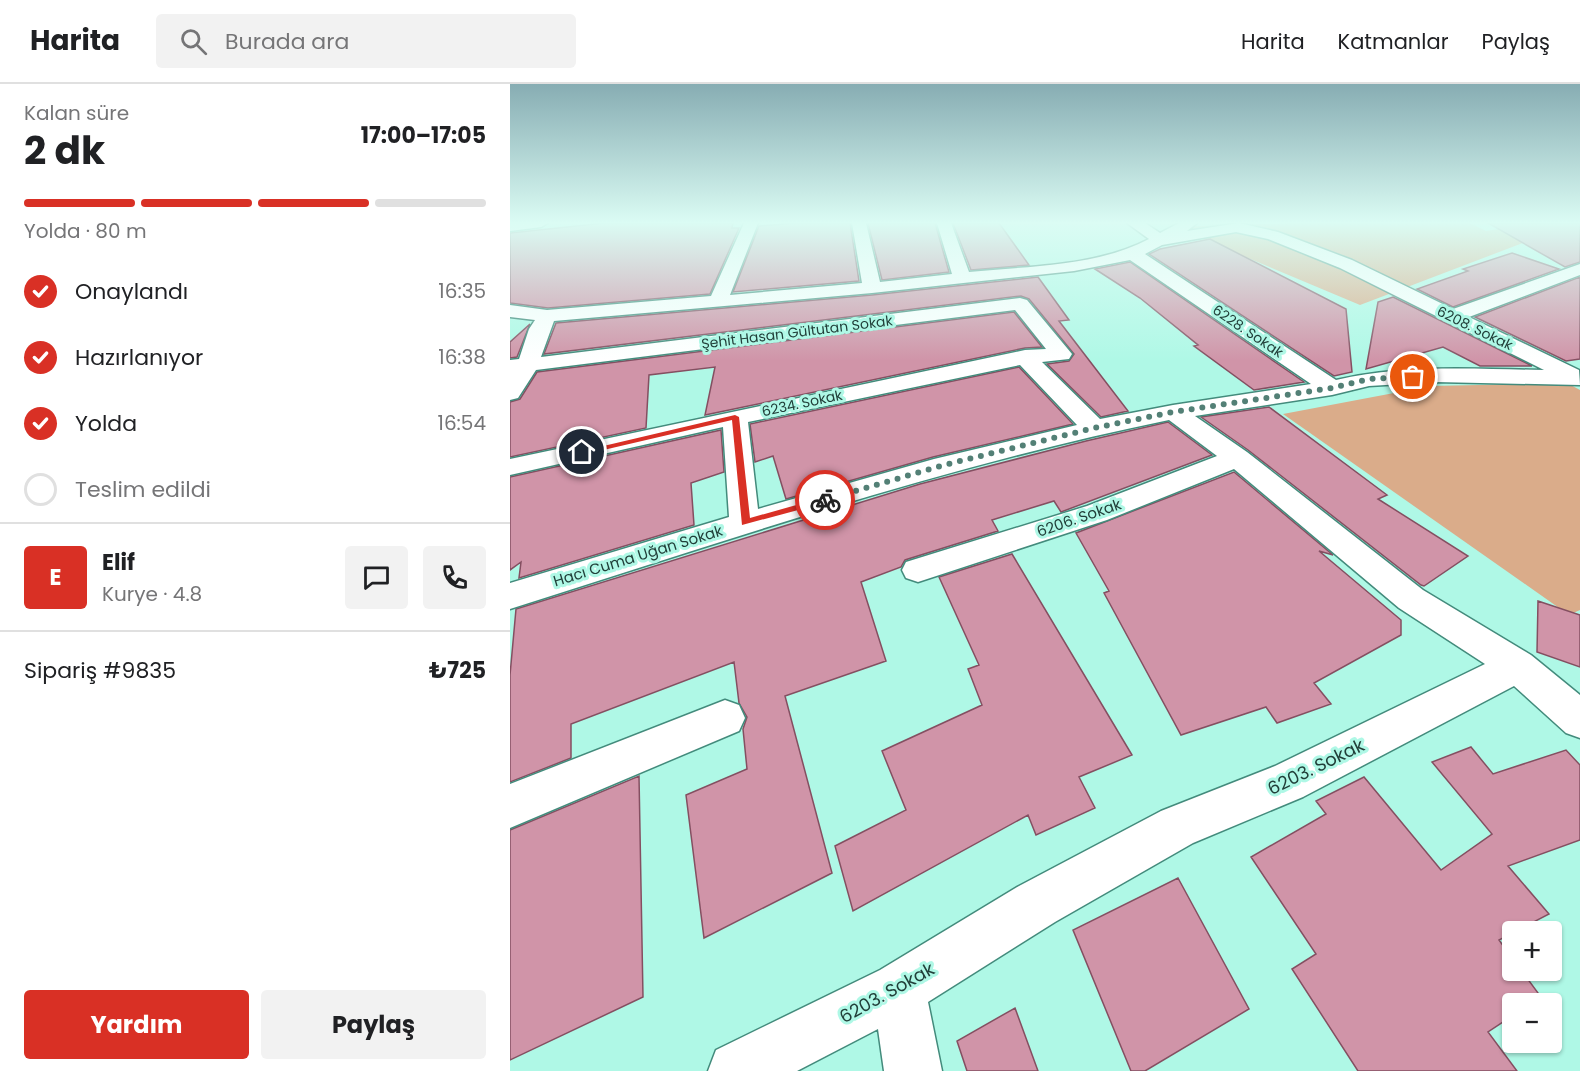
<!DOCTYPE html>
<html lang="tr">
<head>
<meta charset="utf-8">
<style>
	:root { --surface:#fff; --page:#f2f2f2; --text:#202124; --muted:#757577; --line:#e0e0e0; --accent:#d93025 }
	body { margin:0; font-family:Poppins,sans-serif; background:var(--page); color:var(--text); height:100vh; display:flex; flex-direction:column; font-size:22px; white-space:nowrap }
	* { box-sizing:border-box; margin:0 }
	p { font-size:20px; color:var(--muted) }
	.icon { flex:none; width:33px; height:33px; fill:none; stroke:currentColor; stroke-width:2; stroke-linecap:round; stroke-linejoin:round }
	.map { position:relative; flex:1; overflow:hidden }
	.drawer { display:flex; flex-direction:column; background:var(--surface); width:510px }
	.drawer>* { flex:none }
	.controls { position:absolute; left:992px; top:837px; display:grid; gap:12px }
	.controls a { display:grid; place-items:center; width:60px; height:60px; border-radius:6px; background:var(--surface); box-shadow:0 2px 4px #0004; font-size:30px }
	.pin { position:absolute; display:grid; place-items:center; width:51px; height:51px; color:#fff; margin:-26px; border:3px solid #fff; border-radius:50%; box-shadow:0 2px 6px #0007 }
	.courier { position:absolute; display:grid; place-items:center; width:60px; height:60px; margin:-30px; border:4px solid #d93025; border-radius:50%; background:#fff; color:#222; box-shadow:0 2px 8px #0007 }
	.head em { font-style:normal; font-weight:700 }
	.head div { display:flex; flex-direction:column-reverse }
	.head { display:flex; align-items:center; justify-content:space-between; height:102px; padding:0 24px }
	h1 { font-size:39px; font-weight:700; line-height:45px }
	.bar { display:grid; grid-template-columns:repeat(4,1fr); gap:9px 6px; align-content:center; height:72px; padding:0 24px }
	.bar i { height:8px; border-radius:4px; background:var(--line) }
	.bar .active { background:var(--accent) }
	.bar p { grid-column:span 4 }
	.line { display:flex; align-items:center; gap:15px; padding:0 24px; border-top:2px solid var(--line) }
	.line div { flex:1 }
	.round { display:grid; place-items:center; flex:none; width:63px; height:63px; border-radius:6px; background:var(--page) }
	ol { padding:0 24px; list-style:none }
	li { display:flex; align-items:center; gap:18px; height:66px }
	li p { margin-inline-start:auto }
	li .icon { padding:6px; border-radius:50%; background:var(--accent); color:#fff; stroke-width:4 }
	li:last-child { color:var(--muted) }
	li i { width:33px; height:33px; border:3px solid var(--line); border-radius:50% }
	.cta { display:flex; gap:12px; margin-top:auto; padding:12px 24px }
	.cta a { flex:1; height:69px; border-radius:6px; background:var(--accent); color:#fff; font-size:24px; font-weight:700; line-height:69px; text-align:center }
	.cta a+a { background:var(--page); color:var(--text) }
	header { display:flex; align-items:center; gap:36px; box-sizing:border-box; height:84px; padding:0 30px; background:var(--surface); border-bottom:2px solid var(--line) }
	header strong { font-size:28px }
	nav { display:flex; gap:33px; margin-inline-start:auto; font-size:21px }
	.search { width:420px; height:54px; background:var(--page); display:flex; align-items:center; gap:15px; box-sizing:border-box; padding:0 21px; border-radius:6px; color:var(--muted); font-size:22px }
	main { display:flex; flex:1; min-height:0 }
	.map>svg:first-child { display:block }
	.green { fill:#daac8a }
	.building { fill:#d094a8; stroke:#844f61; stroke-width:1.5 }
	.lines { fill:none; stroke-linecap:round; stroke-linejoin:round }
	.minor-casing { stroke:#438b7c; stroke-width:3 }
	.tertiary-casing { stroke:#438b7c; stroke-width:3 }
	.minor { fill:#fff; fill-rule:evenodd }
	.tertiary { fill:#fff; fill-rule:evenodd }
	.route { fill:#d93025 }
	.done { stroke:#538076; stroke-width:6; stroke-dasharray:0 10.8 }
	.labels { text-anchor:middle; stroke-width:6; stroke-linejoin:round; paint-order:stroke }
	.far-street-label { font-size:14px; fill:#213f39; stroke:#aff8e6 }
	.street-label { font-size:15px; fill:#213f39; stroke:#aff8e6 }
	.near-street-label { font-size:18px; fill:#213f39; stroke:#aff8e6 }
</style>
</head>
<body>
<header>
<strong>Harita</strong>
<div class="search"><svg class="icon" aria-label="search" viewBox="0 0 24 24"><circle cx="10" cy="10" r="6"/><path d="M15 15l6 6"/></svg>Burada ara</div>
<nav><a>Harita</a><a>Katmanlar</a><a>Paylaş</a></nav>
</header>
<main>
<section class="drawer">
<div class="head"><div><h1>2 dk</h1><p>Kalan süre</p></div><em>17:00–17:05</em></div>
<div class="bar"><i class="active"></i><i class="active"></i><i class="active"></i><i></i><p>Yolda · 80 m</p></div>
<ol>
<li><svg class="icon" aria-label="check" viewBox="0 0 24 24"><path d="M5 12l5 5 9-10"/></svg>Onaylandı<p>16:35</p></li>
<li><svg class="icon" aria-label="check" viewBox="0 0 24 24"><path d="M5 12l5 5 9-10"/></svg>Hazırlanıyor<p>16:38</p></li>
<li><svg class="icon" aria-label="check" viewBox="0 0 24 24"><path d="M5 12l5 5 9-10"/></svg>Yolda<p>16:54</p></li>
<li><i></i>Teslim edildi</li>
</ol>
<div class="line" style="height:108px"><b class="round" style="background:var(--accent);color:#fff">E</b><div><b>Elif</b><p>Kurye · 4.8</p></div><a class="round"><svg class="icon" aria-label="chat" viewBox="0 0 24 24"><path d="M4 5h16v11H9l-5 4z"/></svg></a><a class="round"><svg class="icon" aria-label="phone" viewBox="0 0 24 24"><path d="M5 4h4l2 5-3 2q2 4 5 5l2-3 5 2v4C11 20 4 13 5 4z"/></svg></a></div>
<div class="line" style="height:78px"><div>Sipariş #9835</div><b>₺725</b></div>
<div class="cta"><a>Yardım</a><a>Paylaş</a></div>
</section>
<div class="map">
<svg width="1070" height="987" viewBox="0 0 1070 987">
	<rect width="100%" height="100%" fill="#aff8e6"/>
	<path class="green" d="M786,139H960L976,147L1015,141L1039,149L850,221L664,143Z
		M1057,299L1070,306V526L1059,531L773,330L921,302Z"/>
	<path class="building" d="M95,139H223L222,144H229L200,210L38,224L0,219V149Z
		M287,139H340L349,197L223,208L249,142Z
		M358,139H425L439,188L372,196Z
		M443,139H489L519,181L461,186Z
		M978,139H1070V178L1055,183Z
		M700,155L836,225L842,288L824,292L639,170L650,165Z
		M1002,169L1049,185L943,223L907,205L958,187L953,185Z
		M620,178L794,298L744,306L684,262L688,261L630,214L585,185Z
		M528,193L559,236L549,237L618,327L591,333L537,280L559,277L564,270L519,215L511,212L34,270L46,239L362,211Z
		M1070,193V275L1056,277L965,233Z
		M883,213L1022,282H970L933,263L856,285L868,218Z
		M504,228L532,263L515,264L195,331L205,283L139,291L136,344L0,373V318L10,315L27,288Z
		M20,240L7,273L0,274V258Z
		M509,283L563,340L423,373L276,415L263,372L245,378L240,340Z
		M759,323L877,411L868,415L958,472L914,502L911,501L738,366L691,333Z
		M658,338L702,371L551,428L544,417L482,436L488,447L395,476L391,483L351,498L376,577L275,612L322,789L194,854L176,711L237,685L233,645L237,633L229,619L224,578L61,640V674L0,698V591L6,525L410,400L576,357Z
		M211,346L214,388L181,399L184,441L9,494L11,478L0,486V393Z
		M724,388L823,471L809,467L891,536V551L804,599L821,620L767,639L756,623L671,651L594,509L599,507L566,449Z
		M502,470L622,671L569,693L585,724L526,751L518,731L343,827L325,762L396,726L372,667L472,621L458,585L469,581L429,493Z
		M1028,517L1070,531V583L1027,568Z
		M961,663L983,690L1056,666L1070,681V756L998,782L1039,830L989,856L1002,874V886H1011L1031,913L1021,920H1002V932L978,948L1007,987H848L782,885L806,870L741,773L816,730L806,717L854,693L931,786L982,750L922,678Z
		M129,692L133,913L0,976V746Z
		M668,794L739,925L635,987H621L563,846Z
		M505,924L528,987H457L447,957Z"/>
	<g class="lines">
		<g class="minor-casing">
			<path id="minor" d="M234,139H248L220,211L352,199L342,139H356L370,198L442,190L427,139H441L459,188C517,182 586,183 639,155L617,139H635L650,149L669,139H687L677,147L729,139L768,148L842,176L943,225L1070,180V191L959,233L1069,286L1070,301L925,298L859,302L822,311L685,332L737,368L913,506L1021,571L1070,611V654L1056,649L1004,602L793,713L683,759L545,838L418,918L432,987H374L368,945L287,987H198L206,966L370,886L509,802L651,727L765,682L975,580L889,524L724,385L597,436L408,498L396,494L392,486L396,478L577,422L707,372L659,336C434,382 218,456 0,525V499L219,433L213,343L0,391V375L515,266L536,265L505,226L26,286L8,314L0,316V276L9,275L19,245L25,236L0,233V221L37,226L201,212ZM726,148L758,155L830,184L1034,286C965,285 894,280 826,296L635,170L652,161ZM620,176L801,300L663,321L590,335L532,278L559,275L562,270L517,216L510,214L31,273L44,237L362,209L564,187ZM510,281L567,341L424,375L248,425L238,338Z
				M215,616L229,621L235,634L229,647L0,744V700Z"/>
		</g>
		<g class="tertiary-casing">
			<path id="tertiary" d="M0,139H38L31,143L0,147Z"/>
		</g>
		<use href="#minor" class="minor"/>
		<use href="#tertiary" class="tertiary"/>
	</g>
	<linearGradient id="sky" x2="0" y2="1"><stop stop-color="#87adb3"/><stop offset="0.5" stop-color="#dbfcf4"/><stop offset="1" stop-color="#dbfcf4" stop-opacity="0"/></linearGradient>
	<rect width="1070" height="277" fill="url(#sky)"/>
	<path class="route" d="M225,331L229,333L240,434L315,413L319,416L318,418L232,441L222,336L72,371L68,368Z"/>
	<g class="lines">
		<path class="done" d="M315,416L434,381L584,344L663,328L822,304L859,295L903,293"/>
	</g>
	<g class="labels">
		<g class="far-street-label">
			<text transform="translate(965 244) rotate(26)" y="5">6208. Sokak</text>
			<text transform="translate(738 247) rotate(34)" y="5">6228. Sokak</text>
			<text transform="translate(287 248) rotate(-7)" y="5">Şehit Hasan Gültutan Sokak</text>
			<text transform="translate(292 319) rotate(-12)" y="5">6234. Sokak</text>
		</g>
		<g class="street-label">
			<text transform="translate(569 434) rotate(-19)" y="5">6206. Sokak</text>
			<text transform="translate(128 472) rotate(-17)" y="5">Hacı Cuma Uğan Sokak</text>
		</g>
		<g class="near-street-label">
			<text transform="translate(806 683) rotate(-26)" y="6">6203. Sokak</text>
			<text transform="translate(377 909) rotate(-29)" y="6">6203. Sokak</text>
		</g>
	</g>
</svg>
<div class="controls">
<a>+</a>
<a>−</a>
</div>
<div class="pin" style="left:903px;top:293px;background:#ea580c"><svg class="icon" aria-label="bag" viewBox="0 0 24 24"><path d="M5 8h14l-1 12H6zM9 8a3 3 0 0 1 6 0"/></svg></div>
<div class="pin" style="left:72px;top:368px;background:#1f2937"><svg class="icon" aria-label="home" viewBox="0 0 24 24"><path d="M3 11l9-7 9 7M6 9v11h12V9"/></svg></div>
<div class="courier" style="left:315px;top:416px"><svg class="icon" aria-label="bike" viewBox="0 0 24 24"><circle cx="6" cy="16" r="4"/><circle cx="18" cy="16" r="4"/><path d="M6 16l4-8h5l3 8M10 8l3 8H6M13 5h3"/></svg></div>
</div>
</main>
</body>
</html>
